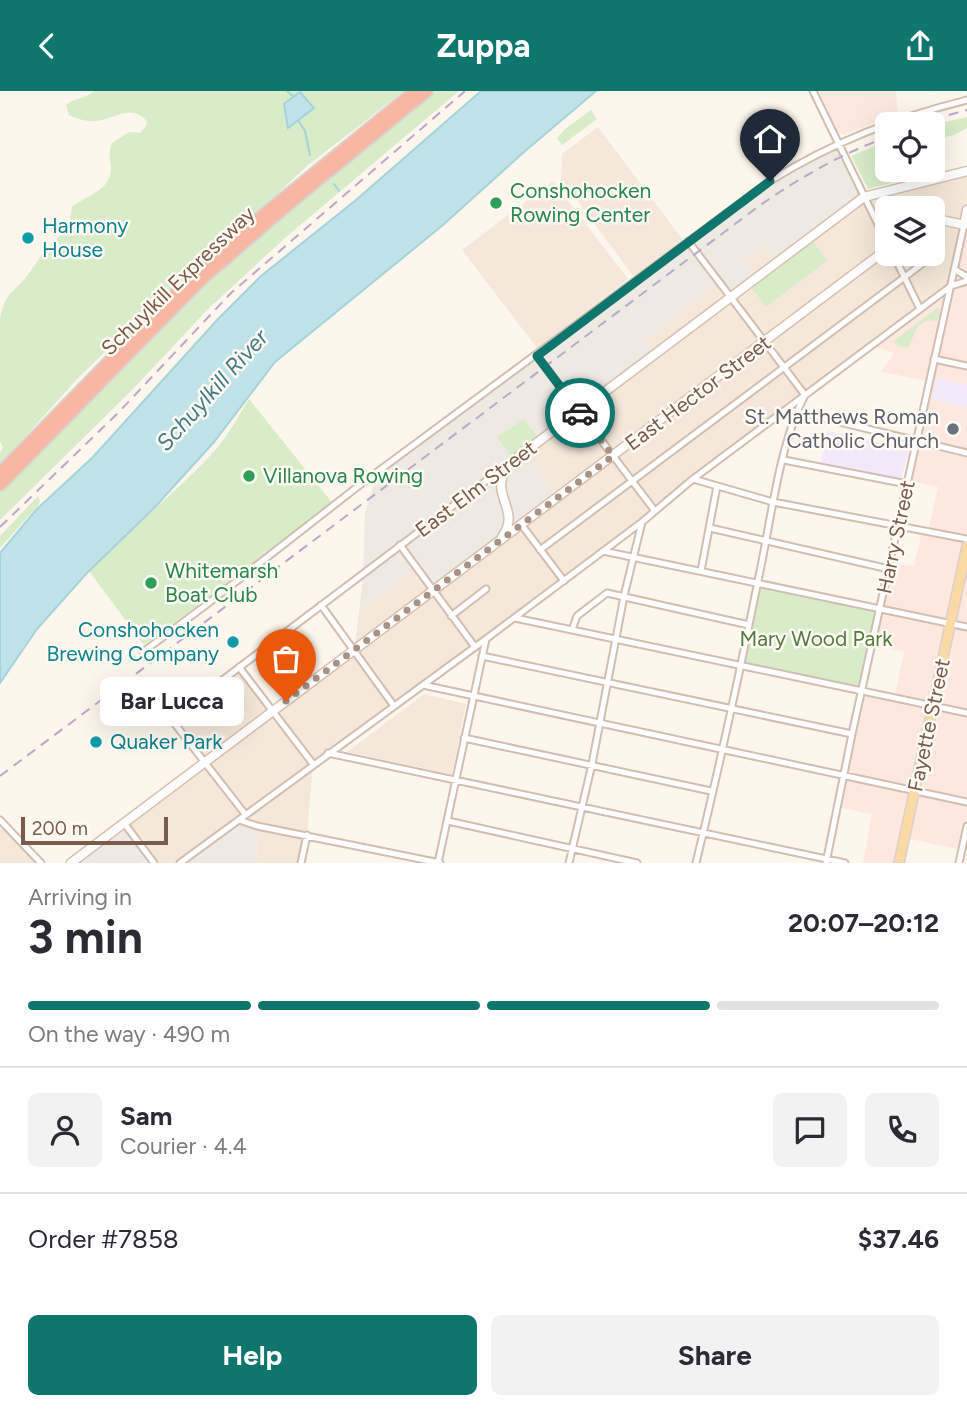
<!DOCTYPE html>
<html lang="en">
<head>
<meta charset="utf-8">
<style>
	:root { --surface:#fff; --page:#f2f2f3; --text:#2b2b33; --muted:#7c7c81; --line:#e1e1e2; --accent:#0f766e }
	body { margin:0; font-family:Figtree,sans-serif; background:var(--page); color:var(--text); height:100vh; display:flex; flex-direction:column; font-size:26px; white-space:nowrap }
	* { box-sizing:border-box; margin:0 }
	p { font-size:23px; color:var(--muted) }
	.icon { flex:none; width:38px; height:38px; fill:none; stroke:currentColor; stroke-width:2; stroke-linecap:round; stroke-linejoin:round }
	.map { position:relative; height:772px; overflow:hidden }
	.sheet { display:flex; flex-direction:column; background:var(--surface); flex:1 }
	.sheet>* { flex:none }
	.controls { position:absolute; left:875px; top:21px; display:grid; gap:14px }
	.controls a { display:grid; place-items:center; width:70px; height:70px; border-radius:10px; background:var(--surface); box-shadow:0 7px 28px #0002; font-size:35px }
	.scale { position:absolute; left:21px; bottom:18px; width:147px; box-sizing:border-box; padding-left:7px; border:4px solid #7a5c4d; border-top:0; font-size:19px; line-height:24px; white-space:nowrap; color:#7a5c4d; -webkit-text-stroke:5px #fffaf3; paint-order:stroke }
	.pin { position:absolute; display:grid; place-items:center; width:60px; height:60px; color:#fff; margin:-72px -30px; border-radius:50% 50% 50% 0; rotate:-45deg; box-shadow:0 0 7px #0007 }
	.pin .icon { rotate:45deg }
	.courier { position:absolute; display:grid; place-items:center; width:70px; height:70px; margin:-35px; border:5px solid #0f766e; border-radius:50%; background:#fff; color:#222; box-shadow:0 2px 9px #0007 }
	.bubble { position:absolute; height:49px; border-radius:10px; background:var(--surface); box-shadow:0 7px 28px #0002; font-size:23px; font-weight:700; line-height:49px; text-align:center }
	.summary em { font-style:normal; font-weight:700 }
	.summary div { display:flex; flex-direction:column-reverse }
	.summary { display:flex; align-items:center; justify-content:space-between; height:119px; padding:0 28px }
	h1 { font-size:46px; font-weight:700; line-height:52px }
	.bar { display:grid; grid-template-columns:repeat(4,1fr); gap:10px 7px; align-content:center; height:84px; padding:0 28px }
	.bar i { height:9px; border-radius:5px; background:var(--line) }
	.bar .on { background:var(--accent) }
	.bar p { grid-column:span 4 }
	.line { display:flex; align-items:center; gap:18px; padding:0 28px; border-top:2px solid var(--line) }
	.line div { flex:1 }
	.round { display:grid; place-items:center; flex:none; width:74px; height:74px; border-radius:10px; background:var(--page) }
	.action { display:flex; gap:14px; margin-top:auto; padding:14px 28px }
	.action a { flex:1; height:80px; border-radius:10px; background:var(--accent); color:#fff; font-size:28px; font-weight:700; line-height:80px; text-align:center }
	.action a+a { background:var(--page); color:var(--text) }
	header { display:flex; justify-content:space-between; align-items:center; height:91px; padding:0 28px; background:var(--accent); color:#fff; font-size:32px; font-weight:700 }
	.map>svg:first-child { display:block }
	.residential { fill:#f5e8da; fill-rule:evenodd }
	.commercial { fill:#fde8e0 }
	.industrial { fill:#efe9e4 }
	.education { fill:#f3e8fa }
	.green { fill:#d8ecc9 }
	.water { fill:#bfe3e8; stroke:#a5d3da; stroke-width:2 }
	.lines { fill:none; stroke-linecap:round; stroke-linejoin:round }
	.stream { stroke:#a5d3da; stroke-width:2 }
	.minor-casing { stroke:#d1beb0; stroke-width:9 }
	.secondary-casing { stroke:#d6c0b0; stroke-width:11 }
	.primary-casing { stroke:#dad1cd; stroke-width:12 }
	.motorway-casing { stroke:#dad1cd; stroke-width:14 }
	.minor { stroke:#fff; stroke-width:5 }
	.secondary { stroke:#fff; stroke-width:8 }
	.primary { stroke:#fbd9a5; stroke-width:9 }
	.motorway { stroke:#f7b7a3; stroke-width:10 }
	.rail { stroke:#b9a8c9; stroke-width:2; stroke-dasharray:10 7; stroke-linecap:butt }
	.done { stroke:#a89285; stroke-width:7; stroke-dasharray:0 12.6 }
	.route { stroke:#0f766e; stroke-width:9 }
	.leisure-dot { fill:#2e9e5b; stroke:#fffaf3; stroke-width:2.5 }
	.culture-dot { fill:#0f9aa8; stroke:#fffaf3; stroke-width:2.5 }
	.worship-dot { fill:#6b7280; stroke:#fffaf3; stroke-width:2.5 }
	.labels { text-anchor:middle; stroke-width:5; stroke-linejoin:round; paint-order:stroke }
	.leisure-label { font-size:21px; fill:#27864d; stroke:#fffaf3; text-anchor:start }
	.culture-label { font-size:21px; fill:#0d838f; stroke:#fffaf3; text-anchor:start }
	.street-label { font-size:21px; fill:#7a5c4d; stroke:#fffaf3 }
	.worship-label { font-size:21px; fill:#5b616d; stroke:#fffaf3; text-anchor:end }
	.park-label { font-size:21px; fill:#537a41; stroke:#fffaf3 }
	.water-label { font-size:23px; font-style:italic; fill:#437c86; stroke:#fffaf3 }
</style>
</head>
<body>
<header><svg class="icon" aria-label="back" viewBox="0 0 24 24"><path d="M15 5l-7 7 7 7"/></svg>Zuppa<svg class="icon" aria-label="share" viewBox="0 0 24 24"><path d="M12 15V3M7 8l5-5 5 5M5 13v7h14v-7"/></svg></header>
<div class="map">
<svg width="967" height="772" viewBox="0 0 967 772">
	<rect width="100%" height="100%" fill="#fdf6ec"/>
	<path class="residential" d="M598,36L683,149L634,186L561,88L562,63Z
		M967,80V119L951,195L693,388L655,420L313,673L307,744L301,772H256L257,734L180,772H154L124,732L205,671L171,628L239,576L272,621L354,560L359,521L416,478L558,406L525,361L655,263L644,249L719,191L758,186L744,169L764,154L777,171L864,106ZM887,117H933V163H887Z
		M553,90L628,188L537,257L462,159Z
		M424,603L466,613L452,683L347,661Z
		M0,738L10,740L41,772H0Z"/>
	<path class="commercial" d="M819,0H896L898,22L844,44L837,41Z
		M967,119V735L962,759L905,747L899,772H863L872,723L837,716L862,602L894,608L904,561L872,554L891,472L914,475L922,440L928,441L938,396L908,390L929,290L881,281L894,262L870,254L951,195Z"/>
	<path class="industrial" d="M838,51L864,106L777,172L764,155L744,169L758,186L732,206L719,191L644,249L655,264L526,361L558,406L432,501L416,478L359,521L363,485L365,422L375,389L361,393L759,97Z
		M237,730L257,734L256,772H180Z
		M124,732L154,772H71Z"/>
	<path class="education" d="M937,287L967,294V316L932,308Z
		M828,340L909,358L901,388L821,372Z"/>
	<path class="green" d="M94,0H404L307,75L247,132L209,162L166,202L77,288L0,374V362L3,357L0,350V227C6,198 16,201 30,181C42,164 49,150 68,140L72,116C85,105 110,100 111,79C111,68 107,66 112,52L129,41L140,42L146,35L147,30C132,13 115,27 97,30C88,31 77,28 69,24L66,14C74,6 85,9 94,0Z
		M433,0H459L285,147L208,218L132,299L0,429V402L219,180Z
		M591,19L597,28L562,54L557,47L565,38Z
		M967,26V37L954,44L933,49V34Z
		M887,50V79H911L913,86L868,98L851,65Z
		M813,150L827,170L766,216L751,196Z
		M937,217L940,218L937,230L928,229L918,235L908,257L899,255L894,250Z
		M249,308L334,414L144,554L89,480C129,437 178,401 217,357C229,343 239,324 249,308Z
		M524,328L537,345L511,365L497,346Z
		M38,405L40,409L38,415L0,457V445Z
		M758,493L880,518L862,602L740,576Z"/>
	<path class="water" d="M481,0H596L524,61L443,134L275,271L214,351L155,416L86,483L37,538L0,592V462L36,419L93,366L218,228L261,185L356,109Z
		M300,1L314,17L288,37L284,13Z"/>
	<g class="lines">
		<path class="stream" d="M287,0L294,6
			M298,29L305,40L310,64
			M334,93L339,100"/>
		<g class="minor-casing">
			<path id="minor" d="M813,0L887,152
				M688,150L805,304C779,354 771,429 759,485C740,581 719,677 696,772
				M893,163L920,218
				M954,178L967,186
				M537,265L655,420
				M934,268L967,275
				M794,320L967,362
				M784,369L907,393
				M693,388L773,411L967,448
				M521,433L564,490
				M710,437L889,478
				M400,454L475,556
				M540,459L914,179L923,172L926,163
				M603,460L967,536
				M701,480L717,395
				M321,514L394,615
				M451,525L486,498
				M515,527L967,622
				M572,539L577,525L607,502L749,534
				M143,561L206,514L361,393L770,90C833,51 895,27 967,9
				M482,565L852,643
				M239,576L313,673
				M423,594L967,711
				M464,647L711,700
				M328,662L845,772
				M245,723L171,628L507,374
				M0,729L41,772
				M239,729L257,735L440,772
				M448,730L637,772
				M124,732L154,772
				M180,772L486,548L642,431L693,388L951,195L967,190
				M301,772L307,744
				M438,772L486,548
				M569,772L592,673L624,505L642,431
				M826,772L852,643L964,134
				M959,772L967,735"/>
		</g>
		<g class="secondary-casing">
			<path id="secondary" d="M933,127L964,134L967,119
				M502,446C523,417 485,404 510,372L864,106L967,80
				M71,772L887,158"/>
		</g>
		<g class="primary-casing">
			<path id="primary" d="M899,772L967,455"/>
		</g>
		<g class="motorway-casing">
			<path id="motorway" d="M0,382L179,199L247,137L415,0
				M0,394L202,188L289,113L427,0"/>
		</g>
		<use href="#minor" class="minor"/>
		<use href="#secondary" class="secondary"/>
		<use href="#primary" class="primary"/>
		<use href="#motorway" class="motorway"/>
		<path class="rail" d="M916,33L967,19
			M0,436L118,322L231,202L465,0
			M0,685L759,115C799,87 841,63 887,46"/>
	</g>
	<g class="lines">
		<path class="done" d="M286,610L613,365L580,322"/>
		<path class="route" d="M580,322L537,265L770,90"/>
	</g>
	<g class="leisure-dot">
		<circle cx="496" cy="112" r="7"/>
		<circle cx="249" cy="385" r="7"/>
		<circle cx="151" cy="492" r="7"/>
	</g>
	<g class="culture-dot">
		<circle cx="28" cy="147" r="7"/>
		<circle cx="233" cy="551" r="7"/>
		<circle cx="96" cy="651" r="7"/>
	</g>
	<circle class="worship-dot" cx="953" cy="338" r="7"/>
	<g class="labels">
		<g class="leisure-label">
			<text x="510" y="107">Conshohocken<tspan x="510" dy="24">Rowing Center</tspan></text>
			<text x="263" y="392">Villanova Rowing</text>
			<text x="165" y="487">Whitemarsh<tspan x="165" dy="24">Boat Club</tspan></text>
		</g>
		<g class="culture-label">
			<text x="42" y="142">Harmony<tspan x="42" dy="24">House</tspan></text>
			<text x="219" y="546" text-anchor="end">Conshohocken<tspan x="219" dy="24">Brewing Company</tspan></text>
			<text x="110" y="658">Quaker Park</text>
		</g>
		<g class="street-label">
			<text transform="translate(178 190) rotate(-44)" y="7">Schuylkill Expressway</text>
			<text transform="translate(698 302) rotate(-37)" y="7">East Hector Street</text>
			<text transform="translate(476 398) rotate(-37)" y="7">East Elm Street</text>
			<text transform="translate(896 446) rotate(-78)" y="7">Harry Street</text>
			<text transform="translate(929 634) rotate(-78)" y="7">Fayette Street</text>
		</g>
		<g class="worship-label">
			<text x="939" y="333">St. Matthews Roman<tspan x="939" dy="24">Catholic Church</tspan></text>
		</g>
		<g class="park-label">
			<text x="816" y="555">Mary Wood Park</text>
		</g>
		<g class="water-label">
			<text transform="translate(212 299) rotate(-48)" y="8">Schuylkill River</text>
		</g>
	</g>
</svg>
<div class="controls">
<a><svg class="icon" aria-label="locate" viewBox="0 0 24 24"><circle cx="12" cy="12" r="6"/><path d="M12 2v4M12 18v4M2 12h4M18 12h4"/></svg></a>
<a><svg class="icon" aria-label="layers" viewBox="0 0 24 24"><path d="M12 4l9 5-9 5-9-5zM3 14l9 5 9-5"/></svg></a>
</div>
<div class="scale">200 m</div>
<div class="pin" style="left:286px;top:610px;background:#ea580c"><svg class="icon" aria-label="bag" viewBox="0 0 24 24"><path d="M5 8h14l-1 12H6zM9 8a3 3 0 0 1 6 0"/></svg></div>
<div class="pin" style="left:770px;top:90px;background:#1f2937"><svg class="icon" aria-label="home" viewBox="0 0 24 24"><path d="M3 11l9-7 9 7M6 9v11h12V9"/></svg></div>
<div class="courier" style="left:580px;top:322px"><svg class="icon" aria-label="car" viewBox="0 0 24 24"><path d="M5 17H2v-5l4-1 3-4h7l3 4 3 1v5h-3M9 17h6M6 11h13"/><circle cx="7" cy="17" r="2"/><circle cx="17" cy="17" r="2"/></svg></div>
<div class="bubble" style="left:100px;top:586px;width:144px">Bar Lucca</div>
</div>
<section class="sheet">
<div class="summary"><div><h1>3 min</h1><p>Arriving in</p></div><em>20:07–20:12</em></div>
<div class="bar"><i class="on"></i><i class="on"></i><i class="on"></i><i></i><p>On the way · 490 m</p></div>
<div class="line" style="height:126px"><a class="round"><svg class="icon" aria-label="person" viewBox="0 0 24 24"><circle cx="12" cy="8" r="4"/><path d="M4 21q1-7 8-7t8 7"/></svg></a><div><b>Sam</b><p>Courier · 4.4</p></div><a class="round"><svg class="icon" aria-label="chat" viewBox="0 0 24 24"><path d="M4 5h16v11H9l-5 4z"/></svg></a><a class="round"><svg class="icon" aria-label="phone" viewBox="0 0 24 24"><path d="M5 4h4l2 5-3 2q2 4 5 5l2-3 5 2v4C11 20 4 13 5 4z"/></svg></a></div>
<div class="line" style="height:91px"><div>Order #7858</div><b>$37.46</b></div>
<div class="action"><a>Help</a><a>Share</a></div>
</section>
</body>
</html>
